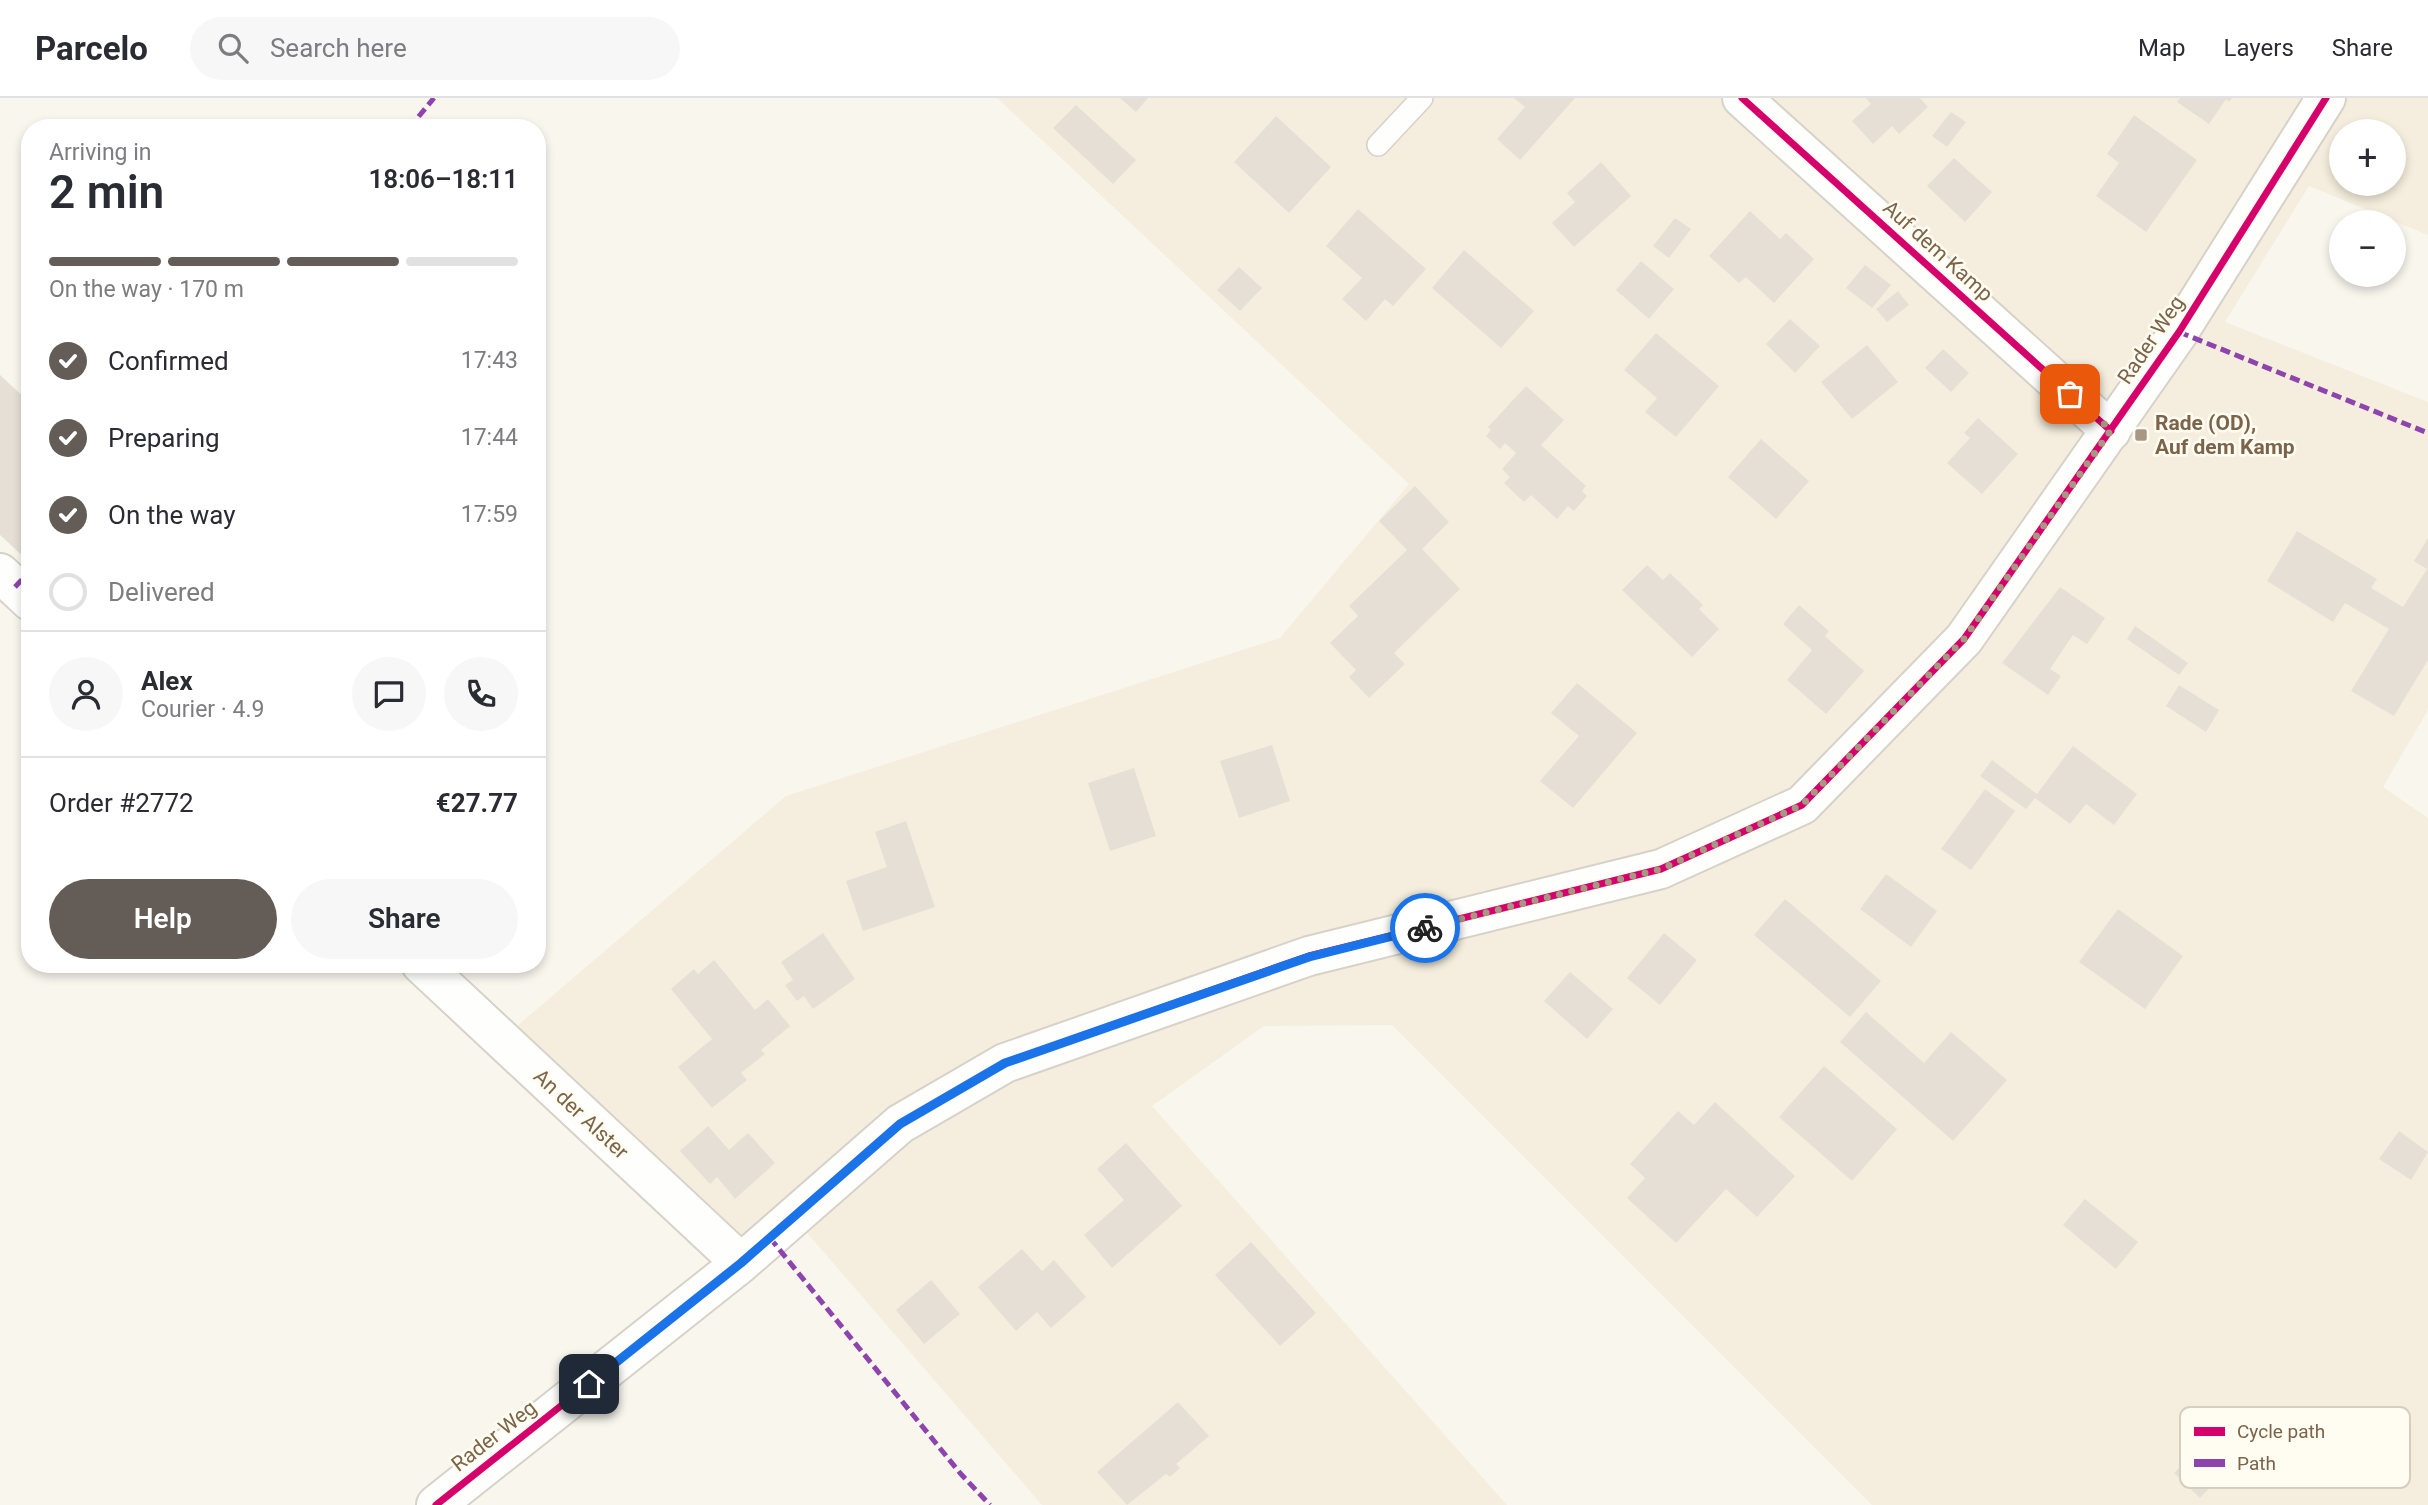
<!DOCTYPE html>
<html lang="en">
<head>
<meta charset="utf-8">
<style>
	:root { --surface:#fff; --page:#f7f7f7; --text:#2b2b33; --muted:#7c7c81; --line:#e1e1e2; --accent:#635c57 }
	body { margin:0; font-family:Roboto,sans-serif; background:var(--page); color:var(--text); height:100vh; display:flex; flex-direction:column; font-size:26px; white-space:nowrap }
	* { box-sizing:border-box; margin:0 }
	p { font-size:23px; color:var(--muted) }
	.icon { flex:none; width:38px; height:38px; fill:none; stroke:currentColor; stroke-width:2; stroke-linecap:round; stroke-linejoin:round }
	.map { position:relative; flex:1; overflow:hidden }
	.side { position:absolute; left:21px; top:21px; width:525px; height:854px; display:flex; flex-direction:column; background:var(--surface); border-radius:28px; box-shadow:0 4px 10px #0003 }
	.side>* { flex:none }
	.tools { position:absolute; left:2329px; top:21px; display:grid; gap:14px }
	.tools a { display:grid; place-items:center; width:77px; height:77px; border-radius:50%; background:var(--surface); box-shadow:0 4px 10px #0003; font-size:35px }
	.pin { position:absolute; display:grid; place-items:center; width:60px; height:60px; color:#fff; margin:-30px; border-radius:14px; box-shadow:0 4px 10px #0006 }
	.courier { position:absolute; display:grid; place-items:center; width:70px; height:70px; margin:-35px; border:5px solid #1a73e8; border-radius:50%; background:#fff; color:#222; box-shadow:0 2px 9px #0007 }
	.headline em { font-style:normal; font-weight:600 }
	.headline div { display:flex; flex-direction:column-reverse }
	.headline { display:flex; align-items:center; justify-content:space-between; height:119px; padding:0 28px }
	h1 { font-size:46px; font-weight:600; line-height:52px }
	.bar { display:grid; grid-template-columns:repeat(4,1fr); gap:10px 7px; align-content:center; height:84px; padding:0 28px }
	.bar i { height:9px; border-radius:5px; background:var(--line) }
	.bar .selected { background:var(--accent) }
	.bar p { grid-column:span 4 }
	.line { display:flex; align-items:center; gap:18px; padding:0 28px; border-top:2px solid var(--line) }
	.line div { flex:1 }
	.round { display:grid; place-items:center; flex:none; width:74px; height:74px; border-radius:37px; background:var(--page) }
	ol { padding:0 28px; list-style:none }
	li { display:flex; align-items:center; gap:21px; height:77px }
	li p { margin-inline-start:auto }
	li .icon { padding:7px; border-radius:50%; background:var(--accent); color:#fff; stroke-width:4 }
	li:last-child { color:var(--muted) }
	li i { width:38px; height:38px; border:4px solid var(--line); border-radius:50% }
	.action { display:flex; gap:14px; margin-top:auto; padding:14px 28px }
	.action a { flex:1; height:80px; border-radius:42px; background:var(--accent); color:#fff; font-size:28px; font-weight:600; line-height:80px; text-align:center }
	.action a+a { background:var(--page); color:var(--text) }
	header { display:flex; align-items:center; gap:42px; box-sizing:border-box; height:98px; padding:0 35px; background:var(--surface); border-bottom:2px solid var(--line) }
	header strong { font-size:33px }
	nav { display:flex; gap:38px; margin-inline-start:auto; font-size:24px }
	.search { width:490px; height:63px; background:var(--page); display:flex; align-items:center; gap:18px; box-sizing:border-box; padding:0 24px; border-radius:38px; color:var(--muted); font-size:26px }
	.map>svg:first-child { display:block }
	.residential { fill:#f5eede; fill-rule:evenodd }
	.building { fill:#e6dfd5 }
	.lines { fill:none; stroke-linecap:round; stroke-linejoin:round }
	.lane-casing { stroke:#d7d2c9; stroke-width:24 }
	.street-casing { stroke:#d7d2c9; stroke-width:42 }
	.lane { stroke:#fefefc; stroke-width:21 }
	.street { stroke:#fefefc; stroke-width:38 }
	.quiet { stroke:#8e44ad; stroke-width:5; stroke-dasharray:10 5; stroke-linecap:butt }
	.cycleway-casing { stroke:#fffcf1; stroke-width:11 }
	.cycleway { stroke:#d6006c; stroke-width:7 }
	.done { stroke:#a79783; stroke-width:7; stroke-dasharray:0 12.6 }
	.route { stroke:#1a73e8; stroke-width:9 }
	.poi-dot { fill:#a79783; stroke:#fffcf1; stroke-width:2.5 }
	.labels { text-anchor:middle; stroke-width:5; stroke-linejoin:round; paint-order:stroke }
	.street-label { font-size:21px; fill:#7b644a; stroke:#fffcf1 }
	.poi-label { font-size:21px; font-weight:bold; fill:#7b644a; stroke:#fffcf1; text-anchor:start }
	.key { fill:#fffcf1; stroke:#d7cebf; stroke-width:2 }
	.key-label { font-size:19px; fill:#7b644a }
</style>
</head>
<body>
<header>
<strong>Parcelo</strong>
<div class="search"><svg class="icon" aria-label="search" viewBox="0 0 24 24"><circle cx="10" cy="10" r="6"/><path d="M15 15l6 6"/></svg>Search here</div>
<nav><a>Map</a><a>Layers</a><a>Share</a></nav>
</header>
<div class="map">
<svg width="2428" height="1407" viewBox="0 0 2428 1407">
	<rect width="100%" height="100%" fill="#f9f6ee"/>
	<path class="residential" d="M997,0H2428V137L2309,88L2225,224L2428,304V612L2383,689L2428,720V1407H1872L1392,927L1264,928L1152,1008L1507,1407H1042L802,1129L739,1176L496,946L786,698L1280,540L1409,386ZM2342,33H2394V86H2342Z"/>
	<path class="building" d="M1120,0H1148L1136,14Z
		M1514,0H1575L1520,62L1497,41L1525,9Z
		M1866,0H1920L1928,9L1899,36L1892,28L1873,46L1852,23L1871,6Z
		M2180,0H2232L2229,4L2226,1L2209,26L2177,4Z
		M1076,7L1136,62L1113,86L1053,30Z
		M1951,14L1966,24L1947,49L1932,38Z
		M2134,17L2197,62L2146,134L2096,98L2119,65L2107,56Z
		M1276,18L1331,69L1289,115L1234,64Z
		M1954,60L1992,94L1965,124L1927,88Z
		M1601,64L1631,98L1574,149L1552,125L1575,104L1567,95Z
		M1358,111L1426,171L1393,208L1385,201L1366,223L1342,201L1362,180L1326,148Z
		M1750,113L1780,141L1786,135L1814,161L1774,205L1746,179L1739,185L1709,158Z
		M1675,120L1691,131L1669,160L1653,148Z
		M1464,152L1534,213L1501,250L1432,190Z
		M1641,163L1674,191L1649,221L1616,192Z
		M1865,167L1891,187L1872,210L1846,190Z
		M1239,169L1262,190L1240,213L1217,192Z
		M1898,193L1909,207L1887,224L1876,211Z
		M1790,221L1820,248L1795,275L1766,246Z
		M1656,235L1719,288L1676,339L1645,314L1657,300L1624,272Z
		M1867,247L1898,284L1852,321L1821,284Z
		M1943,251L1969,275L1951,294L1925,270Z
		M0,277L30,305V459L27,462L0,437Z
		M1526,288L1564,322L1541,347L1586,388L1582,393L1587,398L1574,413L1568,408L1557,421L1531,397L1524,404L1504,385L1510,379L1502,371L1516,355L1505,345L1500,351L1486,338L1491,332L1488,329Z
		M1978,320L2018,356L1982,396L1947,365L1970,340L1964,335Z
		M1761,341L1809,383L1776,421L1728,379Z
		M1415,388L1449,424L1422,451L1460,491L1394,555L1405,566L1369,600L1349,579L1356,572L1330,545L1358,518L1349,508L1407,452L1379,423Z
		M2297,433L2377,481L2371,490L2403,509L2427,471L2414,463L2428,440V562L2394,618L2351,593L2389,531L2345,505L2333,524L2267,483Z
		M1647,467L1663,482L1670,475L1703,507L1699,511L1719,531L1692,559L1622,492Z
		M2060,489L2105,520L2087,546L2073,537L2050,571L2061,578L2048,597L2002,565Z
		M1799,507L1829,533L1825,538L1864,573L1826,616L1787,582L1812,552L1783,526Z
		M2135,528L2188,565L2179,577L2127,541Z
		M1577,585L1637,635L1573,710L1540,683L1579,638L1551,615Z
		M2179,587L2219,612L2206,634L2166,608Z
		M1272,647L1290,703L1239,720L1220,663Z
		M2073,648L2137,696L2114,727L2086,706L2070,726L2035,700L2026,711L1980,678L1992,662L2037,696Z
		M1134,670L1156,738L1110,753L1088,685Z
		M1985,691L2015,713L1971,772L1941,751Z
		M906,723L935,809L863,833L846,783L887,769L875,734Z
		M1886,776L1937,813L1911,849L1860,811Z
		M1785,801L1881,883L1850,919L1754,837Z
		M2118,811L2183,858L2145,911L2079,864Z
		M823,835L855,881L813,911L804,898L797,903L785,887L793,882L781,864Z
		M1664,835L1697,862L1660,907L1627,880Z
		M714,862L755,912L768,901L790,928L761,952L765,956L741,975L747,982L712,1010L678,969L712,941L671,891L694,871L698,876Z
		M1570,874L1613,911L1587,941L1544,903Z
		M1866,914L1924,965L1951,934L2007,982L1953,1043L1840,944Z
		M1824,968L1897,1031L1852,1083L1779,1019Z
		M1715,1004L1795,1078L1757,1119L1726,1091L1676,1145L1627,1100L1645,1080L1630,1066L1678,1013L1694,1027Z
		M708,1028L729,1052L748,1035L775,1065L735,1101L717,1079L710,1086L680,1053Z
		M2399,1033L2428,1054L2411,1082L2379,1061Z
		M1126,1045L1182,1108L1112,1170L1084,1137L1124,1102L1097,1071Z
		M2085,1101L2138,1144L2116,1171L2063,1127Z
		M1251,1144L1316,1215L1280,1248L1215,1177Z
		M1022,1151L1042,1173L1054,1162L1086,1199L1051,1230L1037,1214L1016,1233L978,1189Z
		M931,1182L960,1216L924,1246L896,1212Z
		M1178,1304L1209,1338L1176,1366L1180,1370L1170,1379L1166,1376L1127,1407L1097,1374Z
		M2217,1330L2243,1355L2200,1400L2174,1375Z"/>
	<g class="lines">
		<g class="lane-casing">
			<path id="lane" d="M1378,47L1422,0"/>
		</g>
		<g class="street-casing">
			<path id="street" d="M1742,0L2111,333
				M0,475L30,503
				M421,866L741,1165
				M436,1407L741,1165L900,1026L1005,965L1309,858L1661,771L1802,707L1964,541L2179,234L2326,0"/>
		</g>
		<use href="#lane" class="lane"/>
		<use href="#street" class="street"/>
		<path class="quiet" d="M409,30L434,0
			M2179,234L2428,335
			M15,489L30,473
			M770,1140L960,1375L990,1407"/>
		<g class="cycleway-casing">
			<path id="cycleway" d="M1742,0L2111,333
				M436,1407L741,1165L900,1026L1005,965L1309,858L1661,771L1802,707L1964,541L2179,234L2326,0"/>
		</g>
		<use href="#cycleway" class="cycleway"/>
	</g>
	<g class="lines">
		<path class="done" d="M1425,830L1661,771L1802,707L1964,541L2111,332L2070,296"/>
		<path class="route" d="M589,1286L741,1165L900,1026L1005,965L1309,859L1425,830"/>
	</g>
	<rect class="poi-dot" x="2134" y="330" width="14" height="14" rx="3.5"/>
	<g class="labels">
		<g class="street-label">
			<text transform="translate(1938 153) rotate(42)" y="7">Auf dem Kamp</text>
			<text transform="translate(2151 242) rotate(-56)" y="7">Rader Weg</text>
			<text transform="translate(581 1016) rotate(43)" y="7">An der Alster</text>
			<text transform="translate(494 1338) rotate(-38)" y="7">Rader Weg</text>
		</g>
		<g class="poi-label">
			<text x="2155" y="332">Rade (OD),<tspan x="2155" dy="24">Auf dem Kamp</tspan></text>
		</g>
	</g>
	<rect x="2180" y="1309" width="230" height="81" rx="10" class="key"/>
	<rect x="2194" y="1329" width="31" height="9" fill="#d6006c"/>
	<rect x="2194" y="1361" width="31" height="8" fill="#8e44ad"/>
	<g class="key-label">
		<text x="2237" y="1340">Cycle path</text>
		<text x="2237" y="1372">Path</text>
	</g>
</svg>
<div class="tools">
<a>+</a>
<a>−</a>
</div>
<div class="pin" style="left:2070px;top:296px;background:#ea580c"><svg class="icon" aria-label="bag" viewBox="0 0 24 24"><path d="M5 8h14l-1 12H6zM9 8a3 3 0 0 1 6 0"/></svg></div>
<div class="pin" style="left:589px;top:1286px;background:#1f2937"><svg class="icon" aria-label="home" viewBox="0 0 24 24"><path d="M3 11l9-7 9 7M6 9v11h12V9"/></svg></div>
<div class="courier" style="left:1425px;top:830px"><svg class="icon" aria-label="bike" viewBox="0 0 24 24"><circle cx="6" cy="16" r="4"/><circle cx="18" cy="16" r="4"/><path d="M6 16l4-8h5l3 8M10 8l3 8H6M13 5h3"/></svg></div>
<section class="side">
<div class="headline"><div><h1>2 min</h1><p>Arriving in</p></div><em>18:06–18:11</em></div>
<div class="bar"><i class="selected"></i><i class="selected"></i><i class="selected"></i><i></i><p>On the way · 170 m</p></div>
<ol>
<li><svg class="icon" aria-label="check" viewBox="0 0 24 24"><path d="M5 12l5 5 9-10"/></svg>Confirmed<p>17:43</p></li>
<li><svg class="icon" aria-label="check" viewBox="0 0 24 24"><path d="M5 12l5 5 9-10"/></svg>Preparing<p>17:44</p></li>
<li><svg class="icon" aria-label="check" viewBox="0 0 24 24"><path d="M5 12l5 5 9-10"/></svg>On the way<p>17:59</p></li>
<li><i></i>Delivered</li>
</ol>
<div class="line" style="height:126px"><a class="round"><svg class="icon" aria-label="person" viewBox="0 0 24 24"><circle cx="12" cy="8" r="4"/><path d="M4 21q1-7 8-7t8 7"/></svg></a><div><b>Alex</b><p>Courier · 4.9</p></div><a class="round"><svg class="icon" aria-label="chat" viewBox="0 0 24 24"><path d="M4 5h16v11H9l-5 4z"/></svg></a><a class="round"><svg class="icon" aria-label="phone" viewBox="0 0 24 24"><path d="M5 4h4l2 5-3 2q2 4 5 5l2-3 5 2v4C11 20 4 13 5 4z"/></svg></a></div>
<div class="line" style="height:91px"><div>Order #2772</div><b>€27.77</b></div>
<div class="action"><a>Help</a><a>Share</a></div>
</section>
</div>
</body>
</html>
